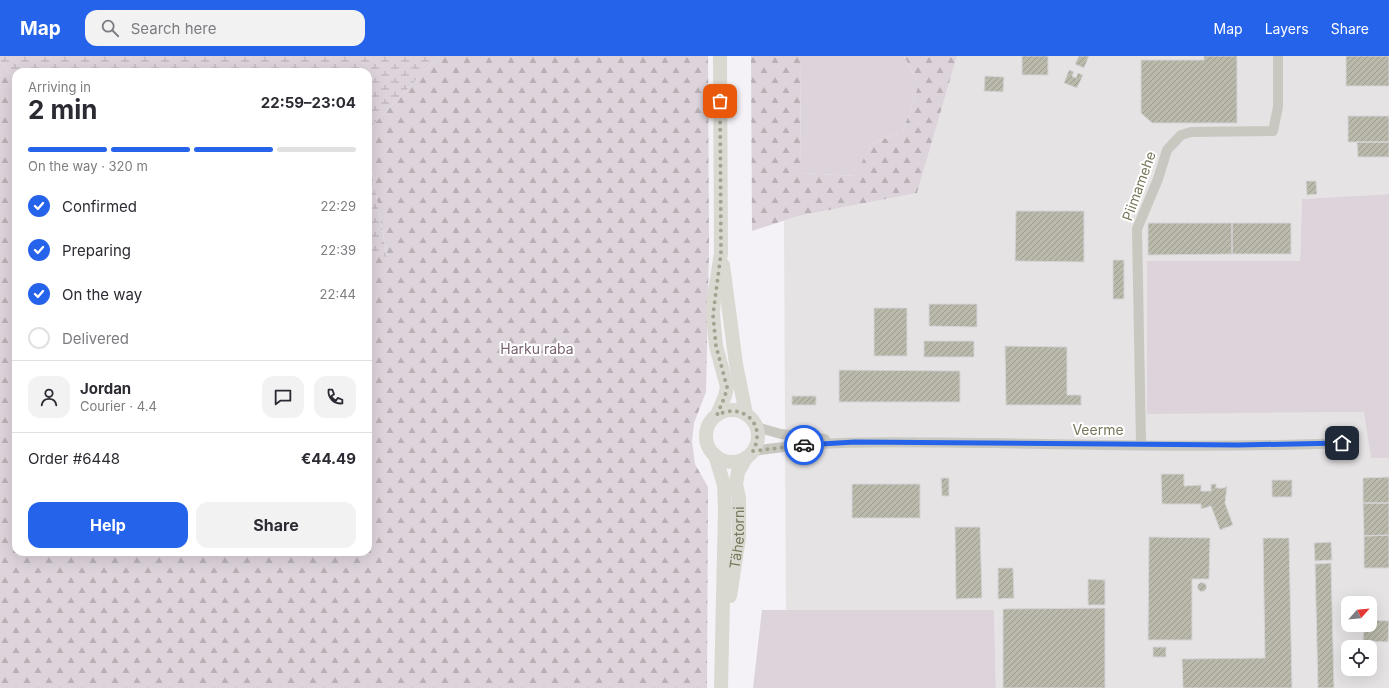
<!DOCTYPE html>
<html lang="en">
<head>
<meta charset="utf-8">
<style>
	:root { --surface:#fff; --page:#f2f2f3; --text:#2b2b33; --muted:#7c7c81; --line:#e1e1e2; --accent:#2563eb }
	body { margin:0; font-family:Inter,sans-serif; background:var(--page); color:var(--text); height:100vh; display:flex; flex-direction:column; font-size:15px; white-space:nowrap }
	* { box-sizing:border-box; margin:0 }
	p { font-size:13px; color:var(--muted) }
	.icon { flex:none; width:22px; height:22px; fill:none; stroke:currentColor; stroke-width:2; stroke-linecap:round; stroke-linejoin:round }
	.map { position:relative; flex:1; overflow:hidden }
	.drawer { position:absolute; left:12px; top:12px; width:360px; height:488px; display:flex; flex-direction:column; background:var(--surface); border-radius:12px; box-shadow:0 4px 16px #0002 }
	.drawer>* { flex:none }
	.needle { width:26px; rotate:63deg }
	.buttons { position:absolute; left:1341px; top:540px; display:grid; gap:8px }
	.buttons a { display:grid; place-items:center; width:36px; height:36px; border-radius:8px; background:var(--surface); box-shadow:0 4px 16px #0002; font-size:20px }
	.pin { position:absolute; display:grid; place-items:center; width:34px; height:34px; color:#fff; margin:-17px; border-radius:8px; box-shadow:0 2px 6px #0006 }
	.courier { position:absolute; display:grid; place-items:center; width:40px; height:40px; margin:-20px; border:3px solid #2563eb; border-radius:50%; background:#fff; color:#222; box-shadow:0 1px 5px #0007 }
	.head em { font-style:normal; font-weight:700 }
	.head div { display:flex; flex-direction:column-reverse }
	.head { display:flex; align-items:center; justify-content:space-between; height:68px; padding:0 16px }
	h1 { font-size:26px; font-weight:700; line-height:30px }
	.bar { display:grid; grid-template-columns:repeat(4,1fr); gap:6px 4px; align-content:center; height:48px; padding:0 16px }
	.bar i { height:5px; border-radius:3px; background:var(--line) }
	.bar .current { background:var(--accent) }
	.bar p { grid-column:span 4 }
	.line { display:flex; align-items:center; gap:10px; padding:0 16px; border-top:1px solid var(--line) }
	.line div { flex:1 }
	.round { display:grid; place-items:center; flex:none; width:42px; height:42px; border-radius:12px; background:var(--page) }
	ol { padding:0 16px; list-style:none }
	li { display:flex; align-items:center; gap:12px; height:44px }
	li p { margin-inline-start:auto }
	li .icon { padding:4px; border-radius:50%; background:var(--accent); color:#fff; stroke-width:4 }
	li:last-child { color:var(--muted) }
	li i { width:22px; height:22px; border:2px solid var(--line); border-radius:50% }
	.action { display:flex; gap:8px; margin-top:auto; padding:8px 16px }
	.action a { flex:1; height:46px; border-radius:12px; background:var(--accent); color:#fff; font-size:16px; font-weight:700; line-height:46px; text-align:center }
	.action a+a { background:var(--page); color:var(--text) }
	header { display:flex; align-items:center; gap:24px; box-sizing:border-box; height:56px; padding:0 20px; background:var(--accent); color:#fff }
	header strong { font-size:19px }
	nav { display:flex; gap:22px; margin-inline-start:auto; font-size:14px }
	.search { width:280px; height:36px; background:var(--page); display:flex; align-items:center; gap:10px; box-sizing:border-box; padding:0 14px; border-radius:12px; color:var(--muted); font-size:15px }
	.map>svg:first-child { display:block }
	.built { fill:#e5e3e3; fill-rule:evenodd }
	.grass { fill:#ddd3db }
	.forest { fill:url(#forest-firs) }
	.wetland { fill:url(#wetland-marsh) }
	.building { fill:url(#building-hatch); stroke:#d6d4d7 }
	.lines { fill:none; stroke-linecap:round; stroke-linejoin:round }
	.street { stroke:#c8c8c1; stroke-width:10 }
	.secondary { stroke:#d9d9d1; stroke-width:14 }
	.done { stroke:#a3a392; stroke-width:4; stroke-dasharray:0 7.2 }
	.route { stroke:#2563eb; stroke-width:5 }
	.labels { text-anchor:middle; stroke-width:4; stroke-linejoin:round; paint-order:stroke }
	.street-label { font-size:14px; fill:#78785c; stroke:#fff }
	.park-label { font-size:14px; fill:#7b6372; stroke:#fff }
</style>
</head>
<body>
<header>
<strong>Map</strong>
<div class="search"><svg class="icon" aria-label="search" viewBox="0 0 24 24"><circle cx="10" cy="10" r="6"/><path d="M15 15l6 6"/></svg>Search here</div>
<nav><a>Map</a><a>Layers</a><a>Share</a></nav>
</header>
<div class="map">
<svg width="1389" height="632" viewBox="0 0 1389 632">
	<defs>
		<pattern id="forest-firs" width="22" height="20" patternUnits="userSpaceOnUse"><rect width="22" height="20" fill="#ddd3db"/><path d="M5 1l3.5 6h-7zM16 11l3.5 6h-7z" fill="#b8b0b5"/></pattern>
		<pattern id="wetland-marsh" width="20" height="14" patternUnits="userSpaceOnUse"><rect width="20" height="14" fill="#ddd3db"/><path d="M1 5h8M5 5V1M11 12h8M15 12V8" fill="none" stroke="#b8b0b5"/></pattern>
		<pattern id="building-hatch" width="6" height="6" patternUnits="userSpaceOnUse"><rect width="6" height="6" fill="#bab9ac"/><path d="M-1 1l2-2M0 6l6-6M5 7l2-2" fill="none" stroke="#9c9b8f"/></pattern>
	</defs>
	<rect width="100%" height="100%" fill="#f4f2f6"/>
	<path class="built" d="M957,0H1389V138L1302,143L1300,205H1147V357L1365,356L1371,402H1389V632H996L994,554H786L784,164L798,160L917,137ZM1348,547H1370V569H1348ZM1348,591H1370V613H1348Z"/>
	<path class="grass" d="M800,0H904L919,28L903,75L871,88L856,120L801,117Z
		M1389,138V402H1371L1364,356L1147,358V205H1300L1302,143Z
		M762,554H994L996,632H753Z"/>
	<path class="forest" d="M439,0H708L709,194L706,336L694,367L692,385L695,408L708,431L707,632H0V6L16,26V496H368V195L387,200L368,94V74Z
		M751,0H800L801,117L855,120L871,88L903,75L919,28L904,0H957L917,137L798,160L752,175Z"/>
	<path class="wetland" d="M0,0H439L368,74V16H16V26L0,6Z
		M368,94L387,201L368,195Z"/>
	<path class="building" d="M1022,0H1048V19H1022Z
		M1079,0H1089L1084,12L1075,8Z
		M1204,0H1237V67H1152L1141,57V4H1204Z
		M1346,0H1389V30H1346Z
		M1069,14L1074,16L1072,20L1076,22L1078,17L1083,19L1077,32L1064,27Z
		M985,20L1004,21L1003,36L984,35Z
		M1348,60H1389V86H1348Z
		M1357,86H1389V101H1358Z
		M1306,125H1316L1317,138L1307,139Z
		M1016,155H1084V206L1015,205Z
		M1148,167H1232V198L1148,199Z
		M1232,167H1291V198H1232Z
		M1113,204H1124V243H1113Z
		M929,248H977V271L929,270Z
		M874,252H907V300H874Z
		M924,285H974V301H924Z
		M1005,290L1067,291V339H1081V349H1006Z
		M839,314L960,315V346H839Z
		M792,340H816V349H792Z
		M1161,418H1184V430L1201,429V435H1211V428H1216V432H1224L1227,430L1225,447L1233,469L1220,474L1211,450L1201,453V448H1162Z
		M1389,421V447H1363V422Z
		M941,422H949V440H942Z
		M1272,424H1292V441H1272Z
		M852,428H920V462H852Z
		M1363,447H1389V479L1364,480Z
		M955,471H980L982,542L956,543Z
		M1389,479V512H1364V480Z
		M1149,481L1210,482L1209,523H1192V584H1148Z
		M1263,482H1289L1292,632H1183L1182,603L1265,602Z
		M1331,486L1332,504L1315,505L1314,487Z
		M1331,507L1334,632H1318L1315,508Z
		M998,512H1013L1014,542L998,543Z
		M1088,523L1105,524V549H1088Z
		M1197.5 531a4.5 4.5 0 1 1 9 0a4.5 4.5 0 1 1-9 0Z
		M1105,552V632H1003V553Z
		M1370,564L1389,565L1388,586L1363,585L1364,569H1370Z
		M1153,591H1166V601H1153Z"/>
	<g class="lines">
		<path class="street" d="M756,371L781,378L825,383
			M1141,388L1137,173L1158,123L1167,94L1181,79L1191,76L1273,75L1278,51V0
			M753,395C833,382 914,387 994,387C1110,389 1226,392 1342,387"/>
		<g class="secondary">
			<path d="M723,209L736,308L746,358"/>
			<circle cx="732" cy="380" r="26"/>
			<path d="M717,359L725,340L727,331L716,290L713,259L714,242L721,197L720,0"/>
			<path d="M715,399L724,429L725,453L721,632"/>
			<path id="s1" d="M730,540L739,482V442L736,428L738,416L746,402"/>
		</g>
	</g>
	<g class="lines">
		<path class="done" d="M720,45L721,197L713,259L716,290L727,331L725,340L717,359C743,346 767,368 753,395L804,389"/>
		<path class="route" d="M804,389L855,386L1239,389L1342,387"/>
	</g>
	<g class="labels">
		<g class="street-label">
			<text transform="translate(1139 130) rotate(-70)" y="5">Piimamehe</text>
			<text x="1098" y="379">Veerme</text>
			<text dy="5" stroke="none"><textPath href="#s1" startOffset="59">Tähetorni</textPath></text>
		</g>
		<g class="park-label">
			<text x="537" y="298">Harku raba</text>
		</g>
	</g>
</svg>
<div class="buttons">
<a><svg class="needle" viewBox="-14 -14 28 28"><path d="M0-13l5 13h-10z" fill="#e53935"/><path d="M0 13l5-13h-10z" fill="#7c7c81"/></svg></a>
<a><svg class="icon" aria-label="locate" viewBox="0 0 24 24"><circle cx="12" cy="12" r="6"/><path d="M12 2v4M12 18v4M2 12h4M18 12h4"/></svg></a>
</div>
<div class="pin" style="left:720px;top:45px;background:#ea580c"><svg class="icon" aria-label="bag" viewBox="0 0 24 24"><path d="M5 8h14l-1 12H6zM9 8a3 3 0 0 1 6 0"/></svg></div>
<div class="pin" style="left:1342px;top:387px;background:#1f2937"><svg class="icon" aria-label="home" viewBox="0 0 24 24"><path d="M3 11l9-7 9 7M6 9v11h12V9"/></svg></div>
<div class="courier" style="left:804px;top:389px"><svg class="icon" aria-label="car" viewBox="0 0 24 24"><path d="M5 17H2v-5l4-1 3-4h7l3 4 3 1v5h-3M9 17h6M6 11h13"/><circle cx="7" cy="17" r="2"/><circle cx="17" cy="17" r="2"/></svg></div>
<section class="drawer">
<div class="head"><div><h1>2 min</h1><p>Arriving in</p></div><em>22:59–23:04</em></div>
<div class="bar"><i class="current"></i><i class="current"></i><i class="current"></i><i></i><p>On the way · 320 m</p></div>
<ol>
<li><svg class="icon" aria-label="check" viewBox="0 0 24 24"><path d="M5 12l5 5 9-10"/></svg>Confirmed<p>22:29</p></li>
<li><svg class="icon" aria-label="check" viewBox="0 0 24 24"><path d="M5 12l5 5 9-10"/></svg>Preparing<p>22:39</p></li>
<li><svg class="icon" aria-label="check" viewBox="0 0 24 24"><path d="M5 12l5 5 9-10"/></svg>On the way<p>22:44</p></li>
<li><i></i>Delivered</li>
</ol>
<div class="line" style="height:72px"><a class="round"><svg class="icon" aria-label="person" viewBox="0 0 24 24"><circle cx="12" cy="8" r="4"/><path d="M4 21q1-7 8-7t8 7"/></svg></a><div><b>Jordan</b><p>Courier · 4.4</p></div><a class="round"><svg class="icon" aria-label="chat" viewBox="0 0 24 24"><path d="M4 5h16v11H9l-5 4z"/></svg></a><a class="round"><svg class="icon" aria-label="phone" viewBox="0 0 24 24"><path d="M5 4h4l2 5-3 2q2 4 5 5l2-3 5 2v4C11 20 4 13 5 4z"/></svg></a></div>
<div class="line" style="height:52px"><div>Order #6448</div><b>€44.49</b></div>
<div class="action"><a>Help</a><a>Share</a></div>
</section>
</div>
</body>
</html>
